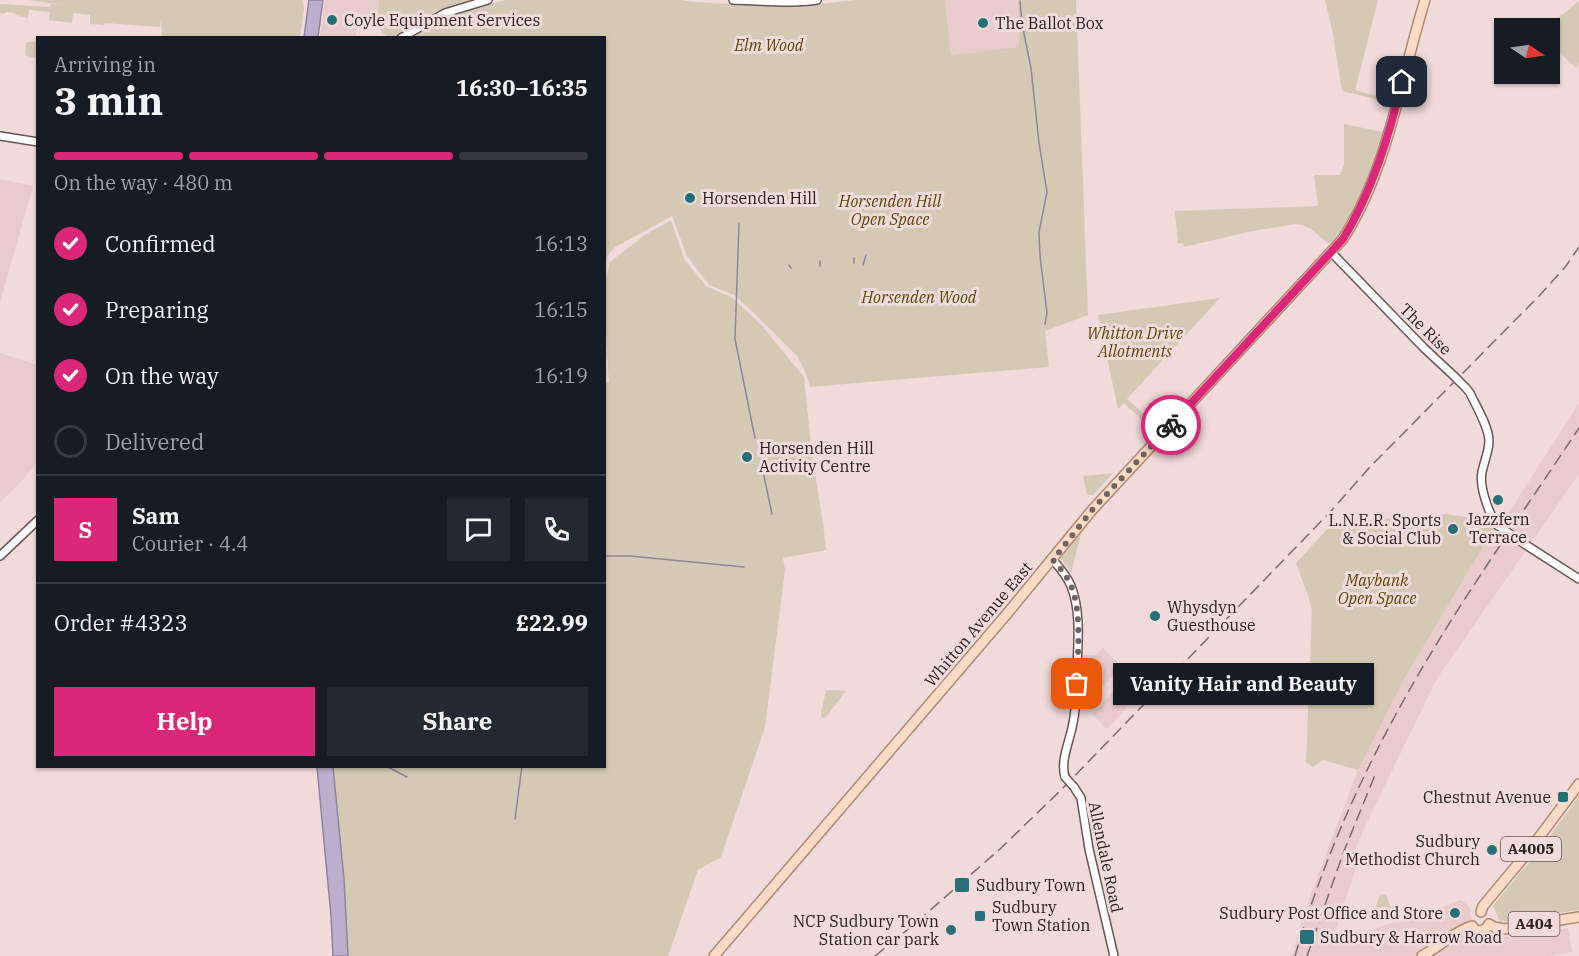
<!DOCTYPE html>
<html lang="en">
<head>
<meta charset="utf-8">
<style>
	:root { --surface:#171b24; --page:#242831; --text:#f1f3f6; --muted:#9ea1a6; --line:#363941; --accent:#db2777 }
	body { margin:0; font-family:"IBM Plex Serif",serif; background:var(--page); color:var(--text); height:100vh; display:flex; flex-direction:column; font-size:22px; white-space:nowrap }
	* { box-sizing:border-box; margin:0 }
	p { font-size:20px; color:var(--muted) }
	.icon { flex:none; width:33px; height:33px; fill:none; stroke:currentColor; stroke-width:2; stroke-linecap:round; stroke-linejoin:round }
	.map { position:relative; flex:1; overflow:hidden }
	.side { position:absolute; left:36px; top:36px; width:570px; height:732px; display:flex; flex-direction:column; background:var(--surface); border-radius:0px; box-shadow:0 2px 4px #0004 }
	.side>* { flex:none }
	.needle { width:39px; rotate:103deg }
	.tools { position:absolute; left:1494px; top:18px; display:grid; gap:12px }
	.tools a { display:grid; place-items:center; width:66px; height:66px; border-radius:0px; background:var(--surface); box-shadow:0 2px 4px #0004; font-size:30px }
	.pin { position:absolute; display:grid; place-items:center; width:51px; height:51px; color:#fff; margin:-26px; border-radius:12px; box-shadow:0 3px 9px #0006 }
	.courier { position:absolute; display:grid; place-items:center; width:60px; height:60px; margin:-30px; border:4px solid #db2777; border-radius:50%; background:#fff; color:#222; box-shadow:0 2px 8px #0007 }
	.bubble { position:absolute; height:42px; border-radius:0px; background:var(--surface); box-shadow:0 2px 4px #0004; font-size:20px; font-weight:700; line-height:42px; text-align:center }
	.head em { font-style:normal; font-weight:700 }
	.head div { display:flex; flex-direction:column-reverse }
	.head { display:flex; align-items:center; justify-content:space-between; height:102px; padding:0 18px }
	h1 { font-size:39px; font-weight:700; line-height:45px }
	.bar { display:grid; grid-template-columns:repeat(4,1fr); gap:9px 6px; align-content:center; height:72px; padding:0 18px }
	.bar i { height:8px; border-radius:4px; background:var(--line) }
	.bar .on { background:var(--accent) }
	.bar p { grid-column:span 4 }
	.line { display:flex; align-items:center; gap:15px; padding:0 18px; border-top:2px solid var(--line) }
	.line div { flex:1 }
	.round { display:grid; place-items:center; flex:none; width:63px; height:63px; border-radius:0px; background:var(--page) }
	ol { padding:0 18px; list-style:none }
	li { display:flex; align-items:center; gap:18px; height:66px }
	li p { margin-inline-start:auto }
	li .icon { padding:6px; border-radius:50%; background:var(--accent); color:#fff; stroke-width:4 }
	li:last-child { color:var(--muted) }
	li i { width:33px; height:33px; border:3px solid var(--line); border-radius:50% }
	.cta { display:flex; gap:12px; margin-top:auto; padding:12px 18px }
	.cta a { flex:1; height:69px; border-radius:0px; background:var(--accent); color:#fff; font-size:24px; font-weight:700; line-height:69px; text-align:center }
	.cta a+a { background:var(--page); color:var(--text) }
	.map>svg:first-child { display:block }
	.built { fill:#e9cbcb }
	.green { fill:#d3c9b4 }
	.water { fill:#beaece; stroke:#92849a; stroke-width:1.5 }
	.lines { fill:none; stroke-linecap:round; stroke-linejoin:round }
	.stream { stroke:#92849a; stroke-width:1.5 }
	.minor-casing { stroke:#695656; stroke-width:10 }
	.major-casing { stroke:#b18974; stroke-width:12 }
	.minor { stroke:#fff; stroke-width:7 }
	.major { stroke:#fbdac6; stroke-width:9 }
	.rail { stroke:#7b6c6c; stroke-width:1.5; stroke-dasharray:12 6; stroke-linecap:butt }
	.minor-bridge-casing { stroke:#695656; stroke-width:10; stroke-linecap:butt }
	.minor-bridge { stroke:#fff; stroke-width:7 }
	.done { stroke:#706262; stroke-width:6; stroke-dasharray:0 10.8 }
	.route { stroke:#db2777; stroke-width:8 }
	.poi-dot { fill:#256f76; stroke:#f1dada; stroke-width:2 }
	.labels { text-anchor:middle; stroke-width:6; stroke-linejoin:round; paint-order:stroke }
	.shield { fill:#f1dada; stroke:#665959; stroke-width:1.5 }
	.shield-label { font-size:15px; font-weight:bold; fill:#2b2222 }
	.poi-label { font-size:16px; fill:#2b2222; stroke:#f1dada; text-anchor:start }
	.park-label { font-size:16px; font-style:italic; fill:#5e480a; stroke:#f1dada }
	.street-label { font-size:16px; fill:#2b2222; stroke:#f1dada }
</style>
</head>
<body>
<div class="map">
<svg width="1579" height="956" viewBox="0 0 1579 956">
	<rect width="100%" height="100%" fill="#f1dada"/>
	<path class="built" d="M325,0H379L378,27L357,29L355,37H320Z
		M945,0H1018L1019,47L951,55Z
		M0,179L33,186L0,302Z
		M0,353L37,365L38,462L20,483L0,502Z
		M1579,403V474L1436,680L1363,831L1351,860L1357,865L1332,941H1339L1394,922L1399,923L1461,900L1469,906L1477,941L1568,928L1572,952L1549,956H1292L1301,923L1312,891L1358,770L1407,674L1493,530L1502,523Z
		M1103,648L1122,667L1094,695L1083,692L1084,655H1096Z
		M1118,687L1133,701L1107,729L1092,714Z"/>
	<path class="green" d="M29,0H303L304,10L300,37L162,38L161,20L160,27L105,23L104,25L90,24V15L73,13L72,23L49,20L50,12L29,10L28,18L16,15L15,13L6,12L4,14L0,13V4L50,7L51,4L64,5Z
		M379,0H472L453,6L394,37H387L378,27Z
		M506,0H681L694,2L764,6L809,5L856,0H945L951,55L1019,47L1018,0H1076L1088,315L1045,331L1049,367L810,387L805,371L797,356L754,313L734,295L709,285L687,256L672,216L615,247L607,256L605,267L604,38H412L448,15Z
		M1325,0H1378L1355,90L1388,99V102L1342,91L1333,34Z
		M1579,1V63L1576,68L1550,43V30L1557,21V19Z
		M29,42H37V58L27,57L25,54L26,43Z
		M1344,124L1383,132C1375,155 1353,226 1337,240C1334,242 1331,242 1328,243L1311,229L1302,225L1294,224L1248,232L1184,247L1183,243L1178,244L1175,211L1318,206L1314,175H1340L1344,165Z
		M671,220L684,259L706,286L733,298L763,327L804,377L812,455L823,523L826,550L783,558L785,570L765,727L721,857L698,870L668,956H344L330,774L334,766H604V385L609,382L605,318V283L610,262L645,235Z
		M1220,298L1127,399L1156,425L1152,429L1124,403L1118,409L1098,315Z
		M1113,473L1093,495H1087L1083,476Z
		M1446,514L1488,520L1493,530L1407,674L1358,770L1323,760L1313,767L1306,762L1312,611L1309,598L1296,563L1333,523Z
		M1082,530L1071,573L1060,557Z
		M826,690L846,691L826,717L823,718L821,716V714Z
		M1579,796V910L1500,922L1493,906L1495,903L1542,847Z
		M1383,894L1386,895L1391,908L1390,916L1379,919C1373,911 1377,903 1380,895Z"/>
	<path class="water" d="M309,0H323L318,37H304Z
		M317,767H333L344,879L348,956H333L331,916Z"/>
	<g class="lines">
		<path class="stream" d="M1020,1L1022,24L1031,68L1039,143L1047,192L1039,232L1040,256L1047,313L1045,324
			M739,223L735,339L755,438
			M820,261V266
			M854,263V258
			M789,265L791,268
			M863,265L866,255
			M763,471L772,514
			M604,556H630L744,567
			M386,766L407,777
			M515,819L522,766"/>
		<g class="minor-casing">
			<path id="minor" d="M733,0C761,1 790,4 817,0
				M401,38L445,13L488,0
				M0,136L38,142
				M1331,252L1424,348L1454,376
				M1466,388L1470,393C1476,406 1489,427 1489,441C1489,451 1484,462 1482,472C1479,487 1489,514 1497,525
				M1526,545L1579,579
				M0,556L38,520
				M1053,560C1060,568 1067,576 1071,586C1081,611 1078,642 1077,668C1076,687 1077,705 1073,723C1070,741 1060,760 1065,777
				M1074,787L1081,798L1089,849L1114,956"/>
		</g>
		<g class="major-casing">
			<path id="major" d="M1481,912L1483,906L1528,852L1579,784
				M1489,924L1494,927L1504,929L1579,917
				M1472,926C1477,933 1485,932 1489,924
				M714,956L1006,615L1093,509L1343,239C1389,167 1400,80 1425,0
				M1422,956C1439,947 1453,932 1472,926"/>
		</g>
		<use href="#minor" class="minor"/>
		<use href="#major" class="major"/>
		<path class="rail" d="M875,956L911,927L1000,849L1061,790L1332,510L1369,468L1540,295L1566,266L1579,247
			M1295,956C1319,873 1354,791 1395,716C1449,616 1516,523 1579,428
			M1307,956L1344,851L1375,775"/>
		<g class="minor-bridge-casing">
			<path id="minor-bridge" d="M1454,376L1466,388
				M1497,525L1526,545
				M1065,777L1074,787"/>
		</g>
		<use href="#minor-bridge" class="minor-bridge"/>
	</g>
	<g class="lines">
		<path class="done" d="M1077,684C1077,654 1084,605 1067,578C1063,571 1057,565 1053,560L1093,509L1171,425"/>
		<path class="route" d="M1171,425L1343,239C1372,192 1389,136 1402,82"/>
	</g>
	<g class="poi-dot">
		<circle cx="332" cy="20" r="6"/>
		<circle cx="983" cy="23" r="6"/>
		<circle cx="690" cy="198" r="6"/>
		<circle cx="747" cy="457" r="6"/>
		<circle cx="1498" cy="500" r="6"/>
		<circle cx="1453" cy="529" r="6"/>
		<circle cx="1155" cy="616" r="6"/>
		<rect x="1557" y="791" width="12" height="12" rx="3"/>
		<circle cx="1492" cy="850" r="6"/>
		<rect x="954" y="877" width="16" height="16" rx="3"/>
		<circle cx="1455" cy="913" r="6"/>
		<rect x="974" y="910" width="12" height="12" rx="3"/>
		<circle cx="951" cy="930" r="6"/>
		<rect x="1299" y="929" width="16" height="16" rx="3"/>
	</g>
	<g class="labels">
		<g class="shield">
			<rect x="1501" y="837" width="60" height="24" rx="4.5"/>
			<rect x="1508.5" y="912" width="51" height="24" rx="4.5"/>
		</g>
		<g class="shield-label">
			<text x="1531" y="854">A4005</text>
			<text x="1534" y="929">A404</text>
		</g>
		<g class="poi-label">
			<text x="344" y="26">Coyle Equipment Services</text>
			<text x="995" y="29">The Ballot Box</text>
			<text x="702" y="204">Horsenden Hill</text>
			<text x="759" y="454">Horsenden Hill<tspan x="759" dy="18">Activity Centre</tspan></text>
			<text x="1498" y="525" text-anchor="middle">Jazzfern<tspan x="1498" dy="18">Terrace</tspan></text>
			<text x="1441" y="526" text-anchor="end">L.N.E.R. Sports<tspan x="1441" dy="18">&amp; Social Club</tspan></text>
			<text x="1167" y="613">Whysdyn<tspan x="1167" dy="18">Guesthouse</tspan></text>
			<text x="1551" y="803" text-anchor="end">Chestnut Avenue</text>
			<text x="1480" y="847" text-anchor="end">Sudbury<tspan x="1480" dy="18">Methodist Church</tspan></text>
			<text x="976" y="891">Sudbury Town</text>
			<text x="992" y="913">Sudbury<tspan x="992" dy="18">Town Station</tspan></text>
			<text x="1443" y="919" text-anchor="end">Sudbury Post Office and Store</text>
			<text x="939" y="927" text-anchor="end">NCP Sudbury Town<tspan x="939" dy="18">Station car park</tspan></text>
			<text x="1320" y="943">Sudbury &amp; Harrow Road</text>
		</g>
		<g class="park-label">
			<text x="769" y="51">Elm Wood</text>
			<text x="890" y="207">Horsenden Hill<tspan x="890" dy="18">Open Space</tspan></text>
			<text x="919" y="303">Horsenden Wood</text>
			<text x="1135" y="339">Whitton Drive<tspan x="1135" dy="18">Allotments</tspan></text>
			<text x="1377" y="586">Maybank<tspan x="1377" dy="18">Open Space</tspan></text>
		</g>
		<g class="street-label">
			<text transform="translate(1426 329) rotate(45)" y="6">The Rise</text>
			<text transform="translate(978 624) rotate(-50)" y="6">Whitton Avenue East</text>
			<text transform="translate(1106 857) rotate(78)" y="6">Allendale Road</text>
		</g>
	</g>
</svg>
<div class="tools">
<a><svg class="needle" viewBox="-14 -14 28 28"><path d="M0-13l5 13h-10z" fill="#e53935"/><path d="M0 13l5-13h-10z" fill="#9ea1a6"/></svg></a>
</div>
<div class="pin" style="left:1077px;top:684px;background:#ea580c"><svg class="icon" aria-label="bag" viewBox="0 0 24 24"><path d="M5 8h14l-1 12H6zM9 8a3 3 0 0 1 6 0"/></svg></div>
<div class="pin" style="left:1402px;top:82px;background:#1f2937"><svg class="icon" aria-label="home" viewBox="0 0 24 24"><path d="M3 11l9-7 9 7M6 9v11h12V9"/></svg></div>
<div class="courier" style="left:1171px;top:425px"><svg class="icon" aria-label="bike" viewBox="0 0 24 24"><circle cx="6" cy="16" r="4"/><circle cx="18" cy="16" r="4"/><path d="M6 16l4-8h5l3 8M10 8l3 8H6M13 5h3"/></svg></div>
<div class="bubble" style="left:1113px;top:663px;width:261px">Vanity Hair and Beauty</div>
<section class="side">
<div class="head"><div><h1>3 min</h1><p>Arriving in</p></div><em>16:30–16:35</em></div>
<div class="bar"><i class="on"></i><i class="on"></i><i class="on"></i><i></i><p>On the way · 480 m</p></div>
<ol>
<li><svg class="icon" aria-label="check" viewBox="0 0 24 24"><path d="M5 12l5 5 9-10"/></svg>Confirmed<p>16:13</p></li>
<li><svg class="icon" aria-label="check" viewBox="0 0 24 24"><path d="M5 12l5 5 9-10"/></svg>Preparing<p>16:15</p></li>
<li><svg class="icon" aria-label="check" viewBox="0 0 24 24"><path d="M5 12l5 5 9-10"/></svg>On the way<p>16:19</p></li>
<li><i></i>Delivered</li>
</ol>
<div class="line" style="height:108px"><b class="round" style="background:var(--accent);color:#fff">S</b><div><b>Sam</b><p>Courier · 4.4</p></div><a class="round"><svg class="icon" aria-label="chat" viewBox="0 0 24 24"><path d="M4 5h16v11H9l-5 4z"/></svg></a><a class="round"><svg class="icon" aria-label="phone" viewBox="0 0 24 24"><path d="M5 4h4l2 5-3 2q2 4 5 5l2-3 5 2v4C11 20 4 13 5 4z"/></svg></a></div>
<div class="line" style="height:78px"><div>Order #4323</div><b>£22.99</b></div>
<div class="cta"><a>Help</a><a>Share</a></div>
</section>
</div>
</body>
</html>
